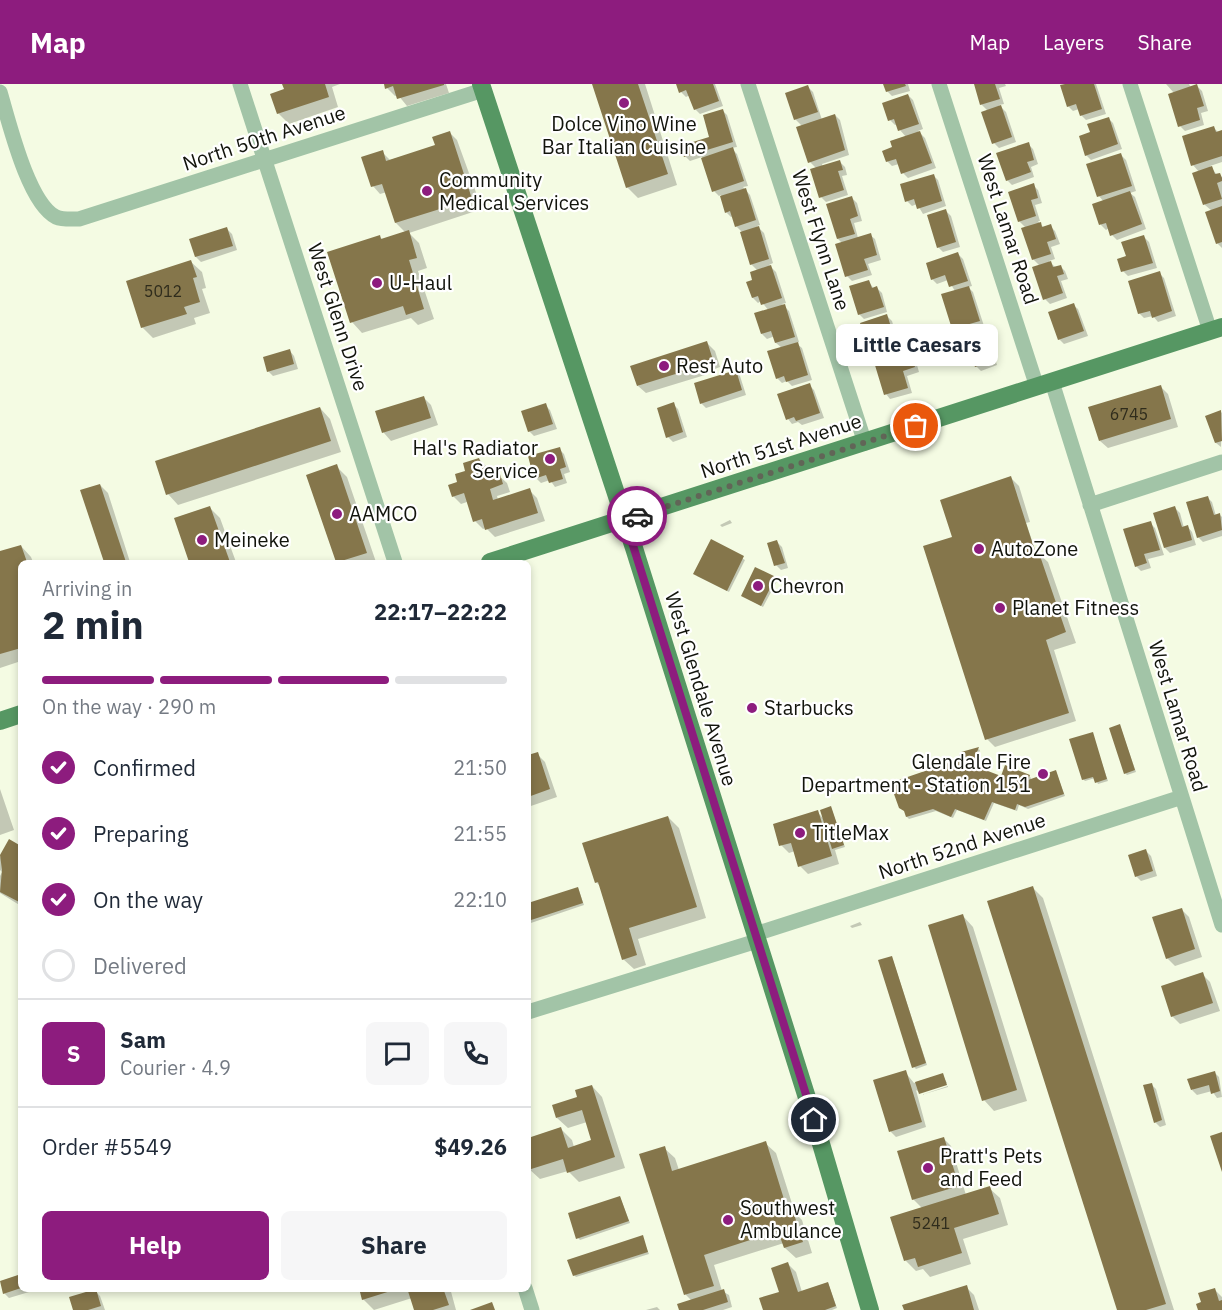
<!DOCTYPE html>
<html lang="en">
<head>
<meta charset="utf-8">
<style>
	:root { --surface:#fff; --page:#f6f6f7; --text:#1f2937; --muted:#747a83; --line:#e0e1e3; --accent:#8d1c7e }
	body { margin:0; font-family:"IBM Plex Sans",sans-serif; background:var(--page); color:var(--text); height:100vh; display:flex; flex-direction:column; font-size:22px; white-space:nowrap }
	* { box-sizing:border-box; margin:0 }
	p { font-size:20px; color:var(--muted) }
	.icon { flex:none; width:33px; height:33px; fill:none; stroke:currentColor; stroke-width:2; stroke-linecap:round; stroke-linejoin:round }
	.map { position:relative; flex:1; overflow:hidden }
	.sheet { position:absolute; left:18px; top:476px; width:513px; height:732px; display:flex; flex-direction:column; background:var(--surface); border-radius:9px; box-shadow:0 3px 9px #0003 }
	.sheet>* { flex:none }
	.pin { position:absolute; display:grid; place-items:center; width:51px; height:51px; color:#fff; margin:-26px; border:3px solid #fff; border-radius:50%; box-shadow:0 2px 6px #0007 }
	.courier { position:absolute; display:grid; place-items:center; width:60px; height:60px; margin:-30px; border:4px solid #8d1c7e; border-radius:50%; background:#fff; color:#222; box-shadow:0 2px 8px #0007 }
	.bubble { position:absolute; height:42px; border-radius:9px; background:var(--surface); box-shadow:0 3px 9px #0003; font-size:20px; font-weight:700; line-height:42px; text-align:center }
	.summary em { font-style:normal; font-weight:700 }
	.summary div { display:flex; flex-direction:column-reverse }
	.summary { display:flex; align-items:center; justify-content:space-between; height:102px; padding:0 24px }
	h1 { font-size:39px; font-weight:700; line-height:45px }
	.bar { display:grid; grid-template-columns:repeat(4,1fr); gap:9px 6px; align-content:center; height:72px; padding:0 24px }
	.bar i { height:8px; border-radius:4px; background:var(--line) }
	.bar .current { background:var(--accent) }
	.bar p { grid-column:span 4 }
	.line { display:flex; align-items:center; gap:15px; padding:0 24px; border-top:2px solid var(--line) }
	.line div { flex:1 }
	.round { display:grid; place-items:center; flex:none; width:63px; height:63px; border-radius:9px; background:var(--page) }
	ol { padding:0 24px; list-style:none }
	li { display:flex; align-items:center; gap:18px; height:66px }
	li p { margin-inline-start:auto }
	li .icon { padding:6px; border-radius:50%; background:var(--accent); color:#fff; stroke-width:4 }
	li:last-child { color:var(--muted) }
	li i { width:33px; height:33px; border:3px solid var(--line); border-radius:50% }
	.action { display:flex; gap:12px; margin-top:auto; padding:12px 24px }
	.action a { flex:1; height:69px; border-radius:9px; background:var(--accent); color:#fff; font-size:24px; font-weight:700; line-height:69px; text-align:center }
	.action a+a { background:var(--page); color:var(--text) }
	header { display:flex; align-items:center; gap:36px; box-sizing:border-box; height:84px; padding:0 30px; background:var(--accent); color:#fff }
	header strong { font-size:28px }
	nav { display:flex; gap:33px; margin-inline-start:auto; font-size:21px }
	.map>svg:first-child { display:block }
	.shadow { fill:#0003 }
	.building { fill:#85764b }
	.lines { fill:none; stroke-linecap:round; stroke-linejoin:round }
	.minor { stroke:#a2c4a7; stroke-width:15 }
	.major { stroke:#569763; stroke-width:18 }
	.done { stroke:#616557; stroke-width:6; stroke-dasharray:0 10.8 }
	.route { stroke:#8d1c7e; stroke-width:8 }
	.poi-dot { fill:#8d1c7e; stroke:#fff; stroke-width:2 }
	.labels { text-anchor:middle; stroke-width:4.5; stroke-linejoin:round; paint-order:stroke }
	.number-label { font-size:16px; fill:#2f2c1c }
	.poi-label { font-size:20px; fill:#12140c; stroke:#fff; text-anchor:start }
	.street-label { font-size:20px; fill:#12140c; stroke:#fff }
</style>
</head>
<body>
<header>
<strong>Map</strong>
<nav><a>Map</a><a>Layers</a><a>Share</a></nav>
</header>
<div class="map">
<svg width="1222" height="1226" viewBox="0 0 1222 1226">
	<rect width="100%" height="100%" fill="#f4fbe3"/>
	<path class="shadow" d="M284,0H340L332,3L338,23L289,40L278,29L286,6Z
		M386,0H446L449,9L407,22L398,11L395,12L387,4Z
		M593,0H645L677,101L638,114L627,103Z
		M678,0H715L723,22L700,30L695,25L690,11L686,13L681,8Z
		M885,0H908L910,7L892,12L887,7Z
		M976,0H1005L1006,2L999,4L1004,20L999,21L1006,28L1016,58L999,64L994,59L988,27L981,20Z
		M1070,0H1096L1106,30L1086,36L1081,31L1079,25L1073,27L1068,22Z
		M1166,0H1189L1191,4L1197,2L1202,7L1208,27L1201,29L1204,41L1185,47L1180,42L1174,9Z
		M808,3L813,8L822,36L835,31L840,36L849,71L822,80L823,83L840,78L845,83L847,91L842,92L848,111L826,118L821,113L817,85L810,78L803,43L795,35Z
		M908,11L913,16L923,45L918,47L925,54L936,84L908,94L903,89L899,80L892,82L887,77L894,64L906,53L900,46L898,40L895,41L890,36L884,20Z
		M722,26L727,31L737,63L731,64L737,70L748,102L743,103L750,111L760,141L757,142L764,149L773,179L769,181L776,188L786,219L782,220L789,227L799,258L796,259L802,264L812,296L792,302L787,297L782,299L777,294L782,264L776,259L775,252L767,255L762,250L756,230L769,227L761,217L758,219L753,214L754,197L758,187L751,180L743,149L736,142L733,132L731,133L726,128L721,111L719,112L714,107L702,73L690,77L685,72L711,54Z
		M1108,34L1113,39L1122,65L1091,76L1086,71L1091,49Z
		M1214,44L1219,49L1222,48V78L1210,82L1217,91L1222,93V164L1217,159L1212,127L1205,121L1194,90L1199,88L1193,81Z
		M449,48L457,56L482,125L409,149L419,159L427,184L418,187L434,235L418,241L411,234L362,249L352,238L379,152L383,156L406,149L396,139L387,108L380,110L373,102L382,68L390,76L437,62Z
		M1028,60L1033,65L1038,80L1031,83L1034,93L1012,101L1007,96Z
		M1121,71L1126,76L1136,107L1130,109L1135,113L1146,145L1117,156L1112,151L1109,144L1106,146L1101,141L1094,121L1104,118L1099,112Z
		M933,91L938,96L946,122L923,130L917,120L912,122L907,117Z
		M1033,101L1038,106L1042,119L1035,121L1040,137H1038L1044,144L1050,142L1055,147L1060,160L1051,163L1055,175L1049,177L1056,184L1060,182L1065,187L1068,195L1061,197L1067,214L1050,220L1045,215L1040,182L1033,175L1026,144L1019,137Z
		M852,114L857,119L862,137L854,139L858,154L870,151L875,155L881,176L868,180L872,191L852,197L847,192L842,159L838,155Z
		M946,127L951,132L960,163L943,168L938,163Z
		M227,145L232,150L237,166L201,178L196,173L191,156Z
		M1144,153L1149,158L1157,184L1128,192L1123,187L1128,173Z
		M958,170L963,175L972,202L968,203L973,208L984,242L958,249L953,244L955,207L948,196L937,200L932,195Z
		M191,178L202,188L206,204L202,205L210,229L194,234L196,240L153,254L142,243Z
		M1159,189L1164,194L1176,232L1158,238L1153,232L1144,234L1139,229Z
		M869,198L874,205L877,204L882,209L887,228L864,235L859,230Z
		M1073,221L1078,225L1088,252L1064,260L1059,255Z
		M887,232L892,237L901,268L876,275L871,271Z
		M982,245L987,250L997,281L981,287L976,282Z
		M707,259L715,267L720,283L704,289L705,291L646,309L638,302Z
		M290,267L294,272L298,285L273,292L268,287Z
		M910,269L915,274L919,288L907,292L912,309L890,315L886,310Z
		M735,287L740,292L746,311L706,324L701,319Z
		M809,301L814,306L824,334L802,341L798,338L792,340L788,335Z
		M1161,303L1168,310L1178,343L1108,364L1100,357Z
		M423,313L431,321L438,341L391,357L384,349L377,328Z
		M673,320L678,325L687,353L673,358L668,353Z
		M545,321L550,326L557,345L534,352L529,347Z
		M320,324L330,335L341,368L178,421L168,410Z
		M1221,328L1222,329L1221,363L1216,359Z
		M559,365L564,370L570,388L564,390L567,399L555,403L550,396L541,399L536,394Z
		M479,375L487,383L490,394L499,392L507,399L510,408L497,412L498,416L529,406L537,414L545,437L495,453L486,444L483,445L475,437L467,418L461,420L453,412L459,399Z
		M336,382L347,393L376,478H338L308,392Z
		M1011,394L1019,402L1030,438L1026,439L1036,468H1037L1048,478L1076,559L1054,566L1076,637L995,663L987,655L955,453Z
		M100,401L108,409L130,478H105L82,407Z
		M1207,413L1212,418L1216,432L1220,431L1222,433V452L1203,458L1198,453Z
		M210,424L220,434L236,478H191L176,435Z
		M1175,424L1180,429L1184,444L1188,443L1192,448L1196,461L1170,469L1165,464Z
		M730,436L732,439L722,443L720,441Z
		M1150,439L1155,444L1164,471L1148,475L1151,484L1141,487L1136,482Z
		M712,457L745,476L729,508L697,492Z
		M777,458L782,463L788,484L781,486L776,481Z
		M21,462L31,473L33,478H21V577L0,584V469Z
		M775,495L777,497L763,523L745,513Z
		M1120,642L1136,688L1127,691L1125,689Z
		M1092,650L1108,697L1098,700L1095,694L1085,697L1083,695Z
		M978,665L980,666L974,683L1001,694L1029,692L1031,694L1030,697L1056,688L1065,712L1028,725L1019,721L1017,727L994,719L986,737L957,726L953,734L936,727L909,735L907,733L906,728L958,677L962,669Z
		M537,670L545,678L557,713L528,723V673Z
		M0,705L14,746L0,751Z
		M831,724L845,763L835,766L839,780L808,790L800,782L795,767L789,769L781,761L817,728L824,735Z
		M668,733L679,744L706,834L638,855L646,881L634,885L623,875L600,802L596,798Z
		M9,758L21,764V822L0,809V792L2,788L0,786V774Z
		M1146,767L1151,772L1157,792L1141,797L1136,792Z
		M578,804L584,821L528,840V821Z
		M1033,804L1043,814L1174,1226H1119Z
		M1181,825L1189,833L1202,873L1175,882L1167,874Z
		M963,832L973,843L1027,1017L994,1027L984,1016Z
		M860,838L862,841L852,844L850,842Z
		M892,873L927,981L916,985L914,983Z
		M1202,890L1210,898L1220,927L1180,940L1172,932Z
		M905,988L914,999L942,990L947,999L919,1008L916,1006L926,1043L896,1053L891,1048L875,997Z
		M1214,988L1219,993L1222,1013L1217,1014L1212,1007L1197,1011L1192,1006Z
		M1151,1000L1156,1005L1166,1041L1160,1043L1155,1038Z
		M592,1002L602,1013L625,1084L579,1098L568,1087L540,1095L529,1085L528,1080V1056L561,1045L572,1056L574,1063L593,1057L587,1038L568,1044L557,1034Z
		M948,1002V1003L921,1011Z
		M943,1054L951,1062L966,1111L989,1104L1000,1114L1008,1141L963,1155L971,1180L930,1193L923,1185L916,1187L906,1177L923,1125L913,1115Z
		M765,1059L776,1069L795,1129L802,1136L812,1169L796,1174L785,1164L784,1159L714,1181L722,1207L729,1211L732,1223L723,1226H681L692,1217L686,1211L641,1071L664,1064L675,1074L679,1086Z
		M620,1113L630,1139L580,1156L578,1154Z
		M642,1153L649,1170L576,1193L574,1191Z
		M788,1180L796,1188L802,1208L828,1199L837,1224L832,1226H764L781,1209Z
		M21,1192V1204H28L29,1208L9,1214L4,1209Z
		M966,1203L974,1211L979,1226H906Z
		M360,1204H450L456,1226H416L412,1214L374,1226L363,1215Z
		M1215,1206L1222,1213V1226H1199Z
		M95,1207L100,1212L105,1226H75Z
		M657,1223L660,1226H646Z"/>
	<path class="building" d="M282,0H325L329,13L277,30L270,10L284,5Z
		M384,0H444V1L397,15L393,2L385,5Z
		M592,0H638L668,90L626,104Z
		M676,0H713L719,17L694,26L686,6L679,9Z
		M883,0H905L906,2L886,8Z
		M974,0H995L1000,15L980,21Z
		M1065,0H1094L1102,25L1080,32L1076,20L1067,23L1060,1Z
		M1197,0L1204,22L1197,24L1200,36L1178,43L1168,10Z
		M808,1L818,28L794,36L785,9Z
		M908,10L919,40L898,47L894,35L888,37L882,19Z
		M1001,21L1012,53L992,60L981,28Z
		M723,25L733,58L684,73L680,62L709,53L703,31Z
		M835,30L845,66L808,79L796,43Z
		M1109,33L1118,60L1085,72L1079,52L1090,48L1087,40Z
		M1214,42L1216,48L1222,46V72L1191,82L1182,52Z
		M450,47L472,115L395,139L382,100L371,103L361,73L383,66L386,77L435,61L432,53Z
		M920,47L932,79L901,90L896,75L886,78L882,67L892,63L890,57Z
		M1029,58L1034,76L1027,78L1031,88L1006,97L996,69Z
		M733,63L744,97L712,108L701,74Z
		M1121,69L1132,102L1097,113L1086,80Z
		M840,76L843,86L838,87L844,106L819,114L810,85Z
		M1212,82L1215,90L1220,89L1222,94V97L1217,99L1222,115L1203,121L1192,89Z
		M934,90L942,117L917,125L914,115L905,118L900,100Z
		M1034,99L1038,114L1031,116L1036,132L1018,138L1008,108Z
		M746,104L756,136L735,143L730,127L725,129L720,112Z
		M1130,107L1142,140L1110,152L1106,139L1099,141L1092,120Z
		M852,112L858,132L850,135L855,150L837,155L826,120Z
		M1222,122V158L1216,160L1205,128Z
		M946,125L956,158L937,164L927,131Z
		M1041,138L1042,143L1051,140L1056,155L1047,158L1051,170L1032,176L1021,144Z
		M759,142L769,175L750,181L740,148Z
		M227,143L233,162L195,173L189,155Z
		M409,146L417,174L409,176L424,225L406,231L403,222L350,239L327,168L380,151L381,155Z
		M871,149L877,171L864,175L868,186L845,193L835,160Z
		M1144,151L1153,179L1121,188L1117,175L1126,172L1121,158Z
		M958,168L968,197L949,203L945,191L931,196L926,179Z
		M191,176L197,193L193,194L200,218L184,223L187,230L141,244L126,197Z
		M1051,177L1053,183L1061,181L1064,190L1057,192L1063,209L1043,216L1032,183Z
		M771,181L782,214L761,221L758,212L752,214L746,198L752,196L750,188Z
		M1160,187L1172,227L1152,234L1150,227L1138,230L1128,197Z
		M869,196L872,204L877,202L884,223L858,231L849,202Z
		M969,202L980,237L952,245L941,210Z
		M1074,219L1084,247L1058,256L1048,228Z
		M785,220L795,253L775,259L771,247L761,250L754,229Z
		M887,230L897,263L870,271L860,239Z
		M982,243L993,276L975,283L963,250Z
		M707,257L713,276L697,281L698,283L637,302L630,282Z
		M798,258L808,291L786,298L784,292L776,295L767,267Z
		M290,265L294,280L267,288L263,273Z
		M910,267L915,283L903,287L908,304L884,311L874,278Z
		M736,286L742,306L700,320L694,299Z
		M810,299L820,329L796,337L794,333L786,336L777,310Z
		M1161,301L1171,335L1099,357L1088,323Z
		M424,312L431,334L382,349L375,327Z
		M674,318L683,348L666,354L657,324Z
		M546,319L553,340L528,348L521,327Z
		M320,323L331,357L166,411L155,377Z
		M1221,326L1222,357L1215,359L1205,332Z
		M560,363L566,383L560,385L563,395L549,399L546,391L534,395L528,372Z
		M479,374L486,394L500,390L503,400L490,405L493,416L530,404L538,429L485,446L482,435L473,438L464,409L452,413L448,401L457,398L455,390L465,387L463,379Z
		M337,380L367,469L338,478H336L306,391Z
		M1011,392L1035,467L1038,466L1066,548L1046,556L1069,629L985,656L923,462L952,453L940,416Z
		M100,400L126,478H104L80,406Z
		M1208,412L1214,431L1220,429L1222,446L1197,454L1186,418Z
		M210,422L230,478H189L174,434Z
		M1175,422L1182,443L1188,441L1192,456L1164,464L1153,429Z
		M1151,437L1160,466L1144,470L1147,479L1135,483L1123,445Z
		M711,455L744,472L727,507L693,490Z
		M777,456L785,479L774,482L767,459Z
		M21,461L27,478H21V564L0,570V467Z
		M755,483L776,493L761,522L741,512Z
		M1120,640L1135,686L1124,690L1109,644Z
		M1093,648L1107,695L1095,699L1093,693L1082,696L1069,655Z
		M979,663L972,681L1001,692L1005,681L1030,691L1028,696L1056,686L1064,710L1025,723L1017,720L1015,726L992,718L984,736L955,725L951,733L933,725L906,733L904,727L899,724L890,699L957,676L961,668Z
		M538,668L550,705L528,713V671Z
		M831,722L844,761L832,765L820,726Z
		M818,726L832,772L798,783L791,759L779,762L773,740Z
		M668,732L697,823L629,844L637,871L622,876L598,798L595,799L582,759Z
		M9,755L21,762V819L0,808L2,786L0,771Z
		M1146,765L1153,787L1135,793L1128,771Z
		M1033,802L1166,1220L1146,1226H1117L987,817Z
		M578,803L583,819L528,837V819Z
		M1182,824L1195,865L1166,875L1152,833Z
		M963,830L1017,1006L982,1017L928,841Z
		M892,872L926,979L912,984L878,876Z
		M1203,888L1213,919L1171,933L1161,902Z
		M906,986L922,1038L889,1048L873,996Z
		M1215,987L1220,1007L1211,1010L1209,1001L1191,1006L1187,995Z
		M943,989L947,1001L919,1010L915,998Z
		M1152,999L1162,1036L1154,1039L1143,1001Z
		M592,1001L615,1073L567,1089L563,1075L528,1086V1054L561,1043L568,1064L591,1056L582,1026L556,1034L552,1021L577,1013L575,1006Z
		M1222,1048V1088L1210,1052Z
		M944,1053L959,1102L912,1116L897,1067Z
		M766,1057L787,1125L792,1124L803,1158L784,1164L778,1147L704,1171L714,1202L684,1211L639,1070L665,1062L672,1087Z
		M990,1102L999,1130L954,1144L962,1169L918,1183L915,1174L904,1177L890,1133Z
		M620,1112L629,1137L576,1155L568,1129Z
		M643,1151L648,1168L573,1192L567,1176Z
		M788,1178L798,1208L828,1198L836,1222L825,1226H763L759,1214L779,1208L771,1184Z
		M21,1190V1204L3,1210L0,1197Z
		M967,1201L974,1226H904L902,1221Z
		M359,1204H397V1205L362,1216Z
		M407,1204H443L449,1221L433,1226H414Z
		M1215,1204L1219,1217L1222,1216V1226H1198L1196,1220L1201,1218L1198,1209Z
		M96,1205L101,1222L88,1226H73L69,1213Z
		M724,1205L728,1218L703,1226H679L677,1220Z
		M492,1218L495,1226H470Z"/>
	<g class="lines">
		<path class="minor" d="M240,0L395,478
			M748,0L865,359
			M939,0L1037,303
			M1130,0L1210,247
			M0,8C9,38 28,119 56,133C63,136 72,135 79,135L483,6
			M1052,298L1222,841
			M1090,421L1222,378
			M755,850L1182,713
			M528,928L757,857
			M525,1204L532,1226"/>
		<path class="major" d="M481,0L634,464L814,1036L870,1226
			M490,478L1222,243
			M0,637L21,630"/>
	</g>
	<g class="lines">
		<path class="done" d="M637,432L916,342"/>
		<path class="route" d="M637,432L625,436L814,1036"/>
	</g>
	<g class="poi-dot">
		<circle cx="624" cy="19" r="6"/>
		<circle cx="427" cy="107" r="6"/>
		<circle cx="377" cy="199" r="6"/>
		<circle cx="664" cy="282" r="6"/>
		<circle cx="550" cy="375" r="6"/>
		<circle cx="337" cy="430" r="6"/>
		<circle cx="202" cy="456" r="6"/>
		<circle cx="979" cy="465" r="6"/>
		<circle cx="758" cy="502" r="6"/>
		<circle cx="1000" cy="524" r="6"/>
		<circle cx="752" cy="624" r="6"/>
		<circle cx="1043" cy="690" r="6"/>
		<circle cx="800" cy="749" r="6"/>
		<circle cx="928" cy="1084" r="6"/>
		<circle cx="728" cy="1136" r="6"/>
	</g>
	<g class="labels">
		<g class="number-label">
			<text x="163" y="213">5012</text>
			<text x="1129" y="336">6745</text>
			<text x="931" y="1145">5241</text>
		</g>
		<g class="poi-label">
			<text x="624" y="47" text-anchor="middle">Dolce Vino Wine<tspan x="624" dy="23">Bar Italian Cuisine</tspan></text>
			<text x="439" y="103">Community<tspan x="439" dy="23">Medical Services</tspan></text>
			<text x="389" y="206">U-Haul</text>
			<text x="676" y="289">Rest Auto</text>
			<text x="538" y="371" text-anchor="end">Hal's Radiator<tspan x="538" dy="23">Service</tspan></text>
			<text x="349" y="437">AAMCO</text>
			<text x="214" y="463">Meineke</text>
			<text x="991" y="472">AutoZone</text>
			<text x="770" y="509">Chevron</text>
			<text x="1012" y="531">Planet Fitness</text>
			<text x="764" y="631">Starbucks</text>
			<text x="1031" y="685" text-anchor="end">Glendale Fire<tspan x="1031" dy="23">Department - Station 151</tspan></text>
			<text x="812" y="756">TitleMax</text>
			<text x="940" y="1079">Pratt's Pets<tspan x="940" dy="23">and Feed</tspan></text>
			<text x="740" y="1131">Southwest<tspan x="740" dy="23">Ambulance</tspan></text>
		</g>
		<g class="street-label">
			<text transform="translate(264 54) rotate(-18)" y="7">North 50th Avenue</text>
			<text transform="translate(1008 145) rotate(72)" y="7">West Lamar Road</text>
			<text transform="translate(821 156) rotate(72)" y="7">West Flynn Lane</text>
			<text transform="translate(338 233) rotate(72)" y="7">West Glenn Drive</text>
			<text transform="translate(781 362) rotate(-18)" y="7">North 51st Avenue</text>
			<text transform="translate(701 605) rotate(73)" y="7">West Glendale Avenue</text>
			<text transform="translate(1178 632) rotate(73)" y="7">West Lamar Road</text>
			<text transform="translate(962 762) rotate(-18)" y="7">North 52nd Avenue</text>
		</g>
	</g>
</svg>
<div class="pin" style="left:916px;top:342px;background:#ea580c"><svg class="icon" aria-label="bag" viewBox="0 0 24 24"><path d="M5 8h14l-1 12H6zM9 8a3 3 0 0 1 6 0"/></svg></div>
<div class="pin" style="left:814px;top:1036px;background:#1f2937"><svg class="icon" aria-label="home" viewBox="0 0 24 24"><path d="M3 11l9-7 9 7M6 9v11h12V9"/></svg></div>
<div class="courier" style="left:637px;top:432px"><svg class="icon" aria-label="car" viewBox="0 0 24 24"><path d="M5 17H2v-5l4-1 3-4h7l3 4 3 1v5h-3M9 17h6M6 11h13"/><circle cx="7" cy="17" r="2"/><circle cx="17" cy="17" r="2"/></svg></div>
<div class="bubble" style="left:836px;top:240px;width:162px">Little Caesars</div>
<section class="sheet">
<div class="summary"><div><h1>2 min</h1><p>Arriving in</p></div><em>22:17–22:22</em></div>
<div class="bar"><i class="current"></i><i class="current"></i><i class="current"></i><i></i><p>On the way · 290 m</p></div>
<ol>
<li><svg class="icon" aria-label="check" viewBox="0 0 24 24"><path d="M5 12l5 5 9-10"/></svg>Confirmed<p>21:50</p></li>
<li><svg class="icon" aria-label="check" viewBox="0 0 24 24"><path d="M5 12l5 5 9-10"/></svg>Preparing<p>21:55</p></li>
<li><svg class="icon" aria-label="check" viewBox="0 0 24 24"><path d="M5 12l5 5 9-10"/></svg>On the way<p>22:10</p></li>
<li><i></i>Delivered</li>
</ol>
<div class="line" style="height:108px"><b class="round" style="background:var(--accent);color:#fff">S</b><div><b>Sam</b><p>Courier · 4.9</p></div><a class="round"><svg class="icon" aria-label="chat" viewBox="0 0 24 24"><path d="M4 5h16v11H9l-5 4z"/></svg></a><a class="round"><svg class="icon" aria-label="phone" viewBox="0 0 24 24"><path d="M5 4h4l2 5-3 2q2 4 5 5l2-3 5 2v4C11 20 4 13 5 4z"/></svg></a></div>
<div class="line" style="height:78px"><div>Order #5549</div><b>$49.26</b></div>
<div class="action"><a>Help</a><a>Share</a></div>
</section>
</div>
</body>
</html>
